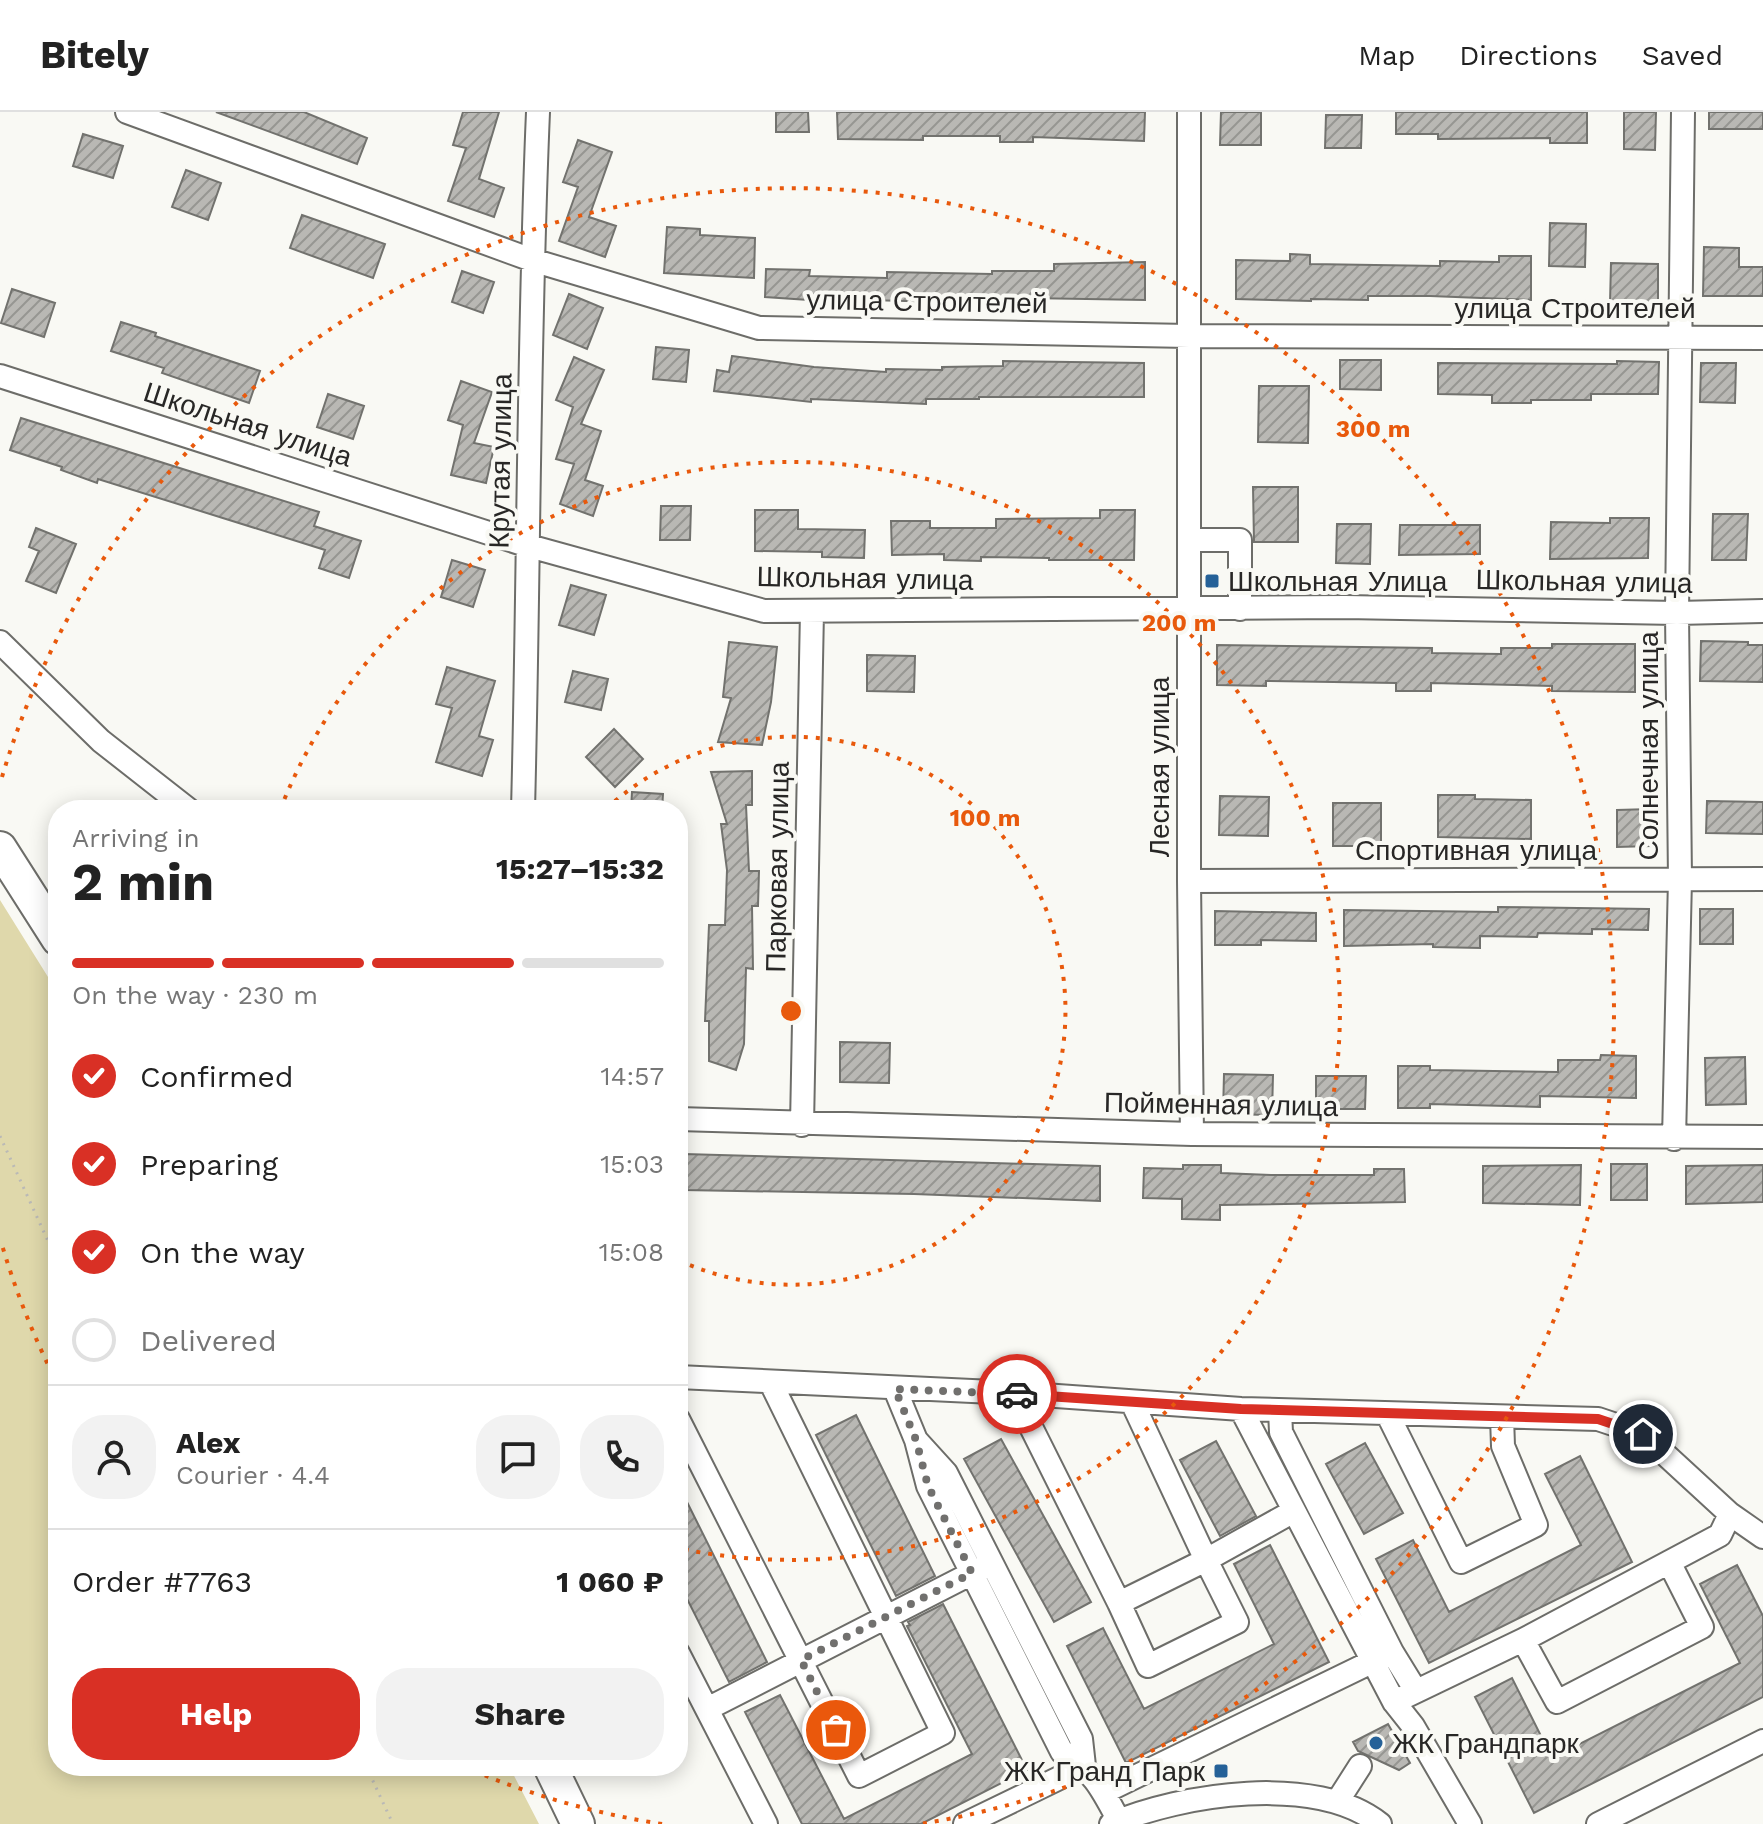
<!DOCTYPE html>
<html lang="en">
<head>
<meta charset="utf-8">
<style>
	:root { --surface:#fff; --page:#f2f2f2; --text:#222; --muted:#767676; --line:#e0e0e0; --accent:#d93025 }
	body { margin:0; font-family:"Work Sans",sans-serif; background:var(--page); color:var(--text); height:100vh; display:flex; flex-direction:column; font-size:30px; white-space:nowrap }
	* { box-sizing:border-box; margin:0 }
	p { font-size:26px; color:var(--muted) }
	.icon { flex:none; width:44px; height:44px; fill:none; stroke:currentColor; stroke-width:2; stroke-linecap:round; stroke-linejoin:round }
	.map { position:relative; flex:1; overflow:hidden }
	.sheet { position:absolute; left:48px; top:688px; width:640px; height:976px; display:flex; flex-direction:column; background:var(--surface); border-radius:32px; box-shadow:0 4px 20px #0003 }
	.sheet>* { flex:none }
	.pin { position:absolute; display:grid; place-items:center; width:68px; height:68px; color:#fff; margin:-34px; border:4px solid #fff; border-radius:50%; box-shadow:0 2px 8px #0007 }
	.courier { position:absolute; display:grid; place-items:center; width:80px; height:80px; margin:-40px; border:6px solid #d93025; border-radius:50%; background:#fff; color:#222; box-shadow:0 2px 10px #0007 }
	.summary em { font-style:normal; font-weight:700 }
	.summary div { display:flex; flex-direction:column-reverse }
	.summary { display:flex; align-items:center; justify-content:space-between; height:136px; padding:0 24px }
	h1 { font-size:52px; font-weight:700; line-height:60px }
	.bar { display:grid; grid-template-columns:repeat(4,1fr); gap:12px 8px; align-content:center; height:96px; padding:0 24px }
	.bar i { height:10px; border-radius:6px; background:var(--line) }
	.bar .active { background:var(--accent) }
	.bar p { grid-column:span 4 }
	.line { display:flex; align-items:center; gap:20px; padding:0 24px; border-top:2px solid var(--line) }
	.line div { flex:1 }
	.round { display:grid; place-items:center; flex:none; width:84px; height:84px; border-radius:32px; background:var(--page) }
	ol { padding:0 24px; list-style:none }
	li { display:flex; align-items:center; gap:24px; height:88px }
	li p { margin-inline-start:auto }
	li .icon { padding:8px; border-radius:50%; background:var(--accent); color:#fff; stroke-width:4 }
	li:last-child { color:var(--muted) }
	li i { width:44px; height:44px; border:4px solid var(--line); border-radius:50% }
	.cta { display:flex; gap:16px; margin-top:auto; padding:16px 24px }
	.cta a { flex:1; height:92px; border-radius:32px; background:var(--accent); color:#fff; font-size:32px; font-weight:700; line-height:92px; text-align:center }
	.cta a+a { background:var(--page); color:var(--text) }
	header { display:flex; align-items:center; gap:48px; box-sizing:border-box; height:112px; padding:0 40px; background:var(--surface); border-bottom:2px solid var(--line) }
	header strong { font-size:38px }
	nav { display:flex; gap:44px; margin-inline-start:auto; font-size:28px }
	.map>svg:first-child { display:block }
	.grass { fill:#dfd8ab }
	.building { fill:url(#building-hatch); stroke:#72726e; stroke-width:2 }
	.lines { fill:none; stroke-linecap:round; stroke-linejoin:round }
	.minor-casing { stroke:#6d6d69; stroke-width:26 }
	.highway-casing { stroke:#6d6d69; stroke-width:36 }
	.path { stroke:#bab9b6; stroke-width:3; stroke-dasharray:2 6; stroke-linecap:butt }
	.minor { stroke:#fff; stroke-width:22 }
	.highway { stroke:#fff; stroke-width:32 }
	.done { stroke:#71706e; stroke-width:8; stroke-dasharray:0 14.4 }
	.route { stroke:#d93025; stroke-width:10 }
	.ring { fill:none; stroke:#e8590c; stroke-width:4; stroke-dasharray:4 8 }
	.poi-dot { fill:#256198; stroke:#f9f9f4; stroke-width:3 }
	.labels { text-anchor:middle; stroke-width:8; stroke-linejoin:round; paint-order:stroke }
	.street-label { font-size:28px; fill:#282726; stroke:#f9f9f4 }
	.poi-label { font-size:28px; fill:#282726; stroke:#f9f9f4; text-anchor:start }
	.centre { fill:#e8590c; stroke:#f9f9f4; stroke-width:4 }
	.ring-label { font-size:24px; text-anchor:middle; font-weight:bold; fill:#e8590c; stroke:#f9f9f4; stroke-width:8; stroke-linejoin:round; paint-order:stroke }
</style>
</head>
<body>
<header>
<strong>Bitely</strong>
<nav><a>Map</a><a>Directions</a><a>Saved</a></nav>
</header>
<div class="map">
<svg width="1763" height="1712" viewBox="0 0 1763 1712">
	<defs>
		<pattern id="building-hatch" width="6" height="6" patternUnits="userSpaceOnUse" patternTransform="scale(2)"><rect width="6" height="6" fill="#b9b8b4"/><path d="M-1 1l2-2M0 6l6-6M5 7l2-2" fill="none" stroke="#969692"/></pattern>
	</defs>
	<rect width="100%" height="100%" fill="#f9f9f4"/>
	<path class="grass" d="M0,788L58,881V1654H509L539,1712H0Z"/>
	<path class="building" d="M216,0H304L367,26L357,52Z
		M463,0H499L479,67L504,76L494,105L448,89L466,36L453,33Z
		M776,0H808L809,20H776Z
		M837,0H1145L1144,29L1033,25V30H1000V24H923V28L838,27Z
		M1221,0H1261V33H1220Z
		M1396,0H1587V31H1550V26L1438,27V22H1396Z
		M1624,0H1656L1655,38L1624,37Z
		M1709,0H1763V17H1709Z
		M1326,3H1362L1361,36H1325Z
		M83,22L123,34L113,66L73,54Z
		M578,28L612,40L589,105L616,114L605,145L559,129L578,75L563,70Z
		M186,58L221,71L208,108L172,95Z
		M302,103L385,132L373,166L290,136Z
		M1550,111L1586,112L1585,155L1549,154Z
		M667,115L700,117V123L755,126L754,166L664,161Z
		M1704,135L1739,136V155H1763V184H1703Z
		M1290,142L1310,143V152L1440,154V149L1499,150V144H1531V188L1430,184H1368V188L1311,187V189L1236,187V148L1290,149Z
		M1145,150V188L1027,186V188L979,191L868,188V192L765,185L766,157L810,158L809,164L887,166V160L992,162V159H1054V152Z
		M1611,151L1658,152V192L1610,191Z
		M462,159L494,170L483,201L452,190Z
		M12,177L55,191L44,225L1,211Z
		M569,182L603,196L587,237L553,223Z
		M121,210L156,221L155,224L260,259L249,291L162,261L164,256L111,239Z
		M656,235L689,238L686,270L653,267Z
		M732,244L814,255L886,260V257L942,258V255L1003,254V249L1144,251V285H979V287H926V292L811,287V290L714,279L717,258L729,260Z
		M574,245L604,258L581,312L601,319L585,368L603,374L593,404L560,392L574,352L556,347L573,295L556,288Z
		M1340,248H1381V278L1340,277Z
		M1617,249L1659,250L1658,282H1591V288H1531V291H1492V283L1438,282V251L1617,252Z
		M1701,251H1736L1735,291L1700,290Z
		M461,269L492,280L474,331L494,335L486,371L451,363L463,313L448,308Z
		M1259,274H1309L1308,331L1258,330Z
		M328,282L364,294L353,327L317,315Z
		M21,306L319,400L314,414L361,429L349,466L319,456L325,438L98,367L97,371L61,358L62,355L10,338Z
		M1253,375H1298V430H1254Z
		M661,394H691L690,428H660Z
		M755,398H798V417L865,418L864,446L822,445V440L755,439Z
		M1100,398H1135L1134,448H1049V446L981,445V449L944,448V442L892,443L891,409H930V416H996V407L1100,406Z
		M1713,402H1748L1746,448H1712Z
		M1610,406H1649L1648,446L1550,447L1551,410L1610,411Z
		M1337,412H1371L1370,452L1336,451Z
		M1400,413H1480V442L1399,443Z
		M36,416L76,432L56,481L26,469L39,439L29,435Z
		M452,448L485,458L473,495L441,485Z
		M571,473L606,483L594,523L559,513Z
		M1701,529L1748,530V533H1763V570L1700,569Z
		M729,530L777,535L771,590L762,633L718,630L731,586L723,585Z
		M1552,532H1635V580L1552,579V574L1431,571V579H1396V571L1266,569V574L1217,573V533L1432,536V541L1501,542V536H1552Z
		M867,543L915,544L914,580L867,579Z
		M447,555L495,569L479,624L493,628L482,664L436,650L452,596L436,592Z
		M573,559L608,567L601,598L565,590Z
		M614,617L643,647L615,675L586,645Z
		M752,659V693H746L749,759H759L758,794H752L753,857L746,856L744,932L736,958L709,949V909H705L709,813H725L727,758L721,712H727L711,660Z
		M632,680L663,682L662,698H631Z
		M1438,683H1475V687L1531,688V727L1438,725Z
		M1220,684L1269,685L1268,724L1219,723Z
		M1707,689L1763,690V722L1706,721Z
		M1333,691H1381V734H1333Z
		M1651,697V734L1617,735V698Z
		M1498,795L1649,797L1648,818L1592,817V822L1538,821L1537,825L1480,824V836L1433,835V832L1344,834V798L1498,800Z
		M1700,797H1733V832H1700Z
		M1215,799L1316,801V829L1261,828V833H1215Z
		M840,930L890,931L889,971L840,970Z
		M1601,943L1636,944V986L1540,984V995L1430,992V996H1398V954H1430V958L1558,960V948H1600Z
		M1745,945L1746,992L1706,993L1705,946Z
		M1224,962L1273,963L1272,1003L1223,1002Z
		M1316,964H1366L1365,997H1316Z
		M684,1042L1100,1054V1089L914,1082L684,1078Z
		M1611,1052H1647V1088H1611Z
		M1183,1053H1221V1061L1271,1063H1374V1057H1404L1405,1090L1220,1093V1108L1182,1107V1087L1143,1086L1144,1056L1183,1057Z
		M1581,1053L1580,1093L1483,1091V1054Z
		M1763,1053V1090L1686,1092V1054Z
		M856,1303L935,1464L896,1484L816,1323Z
		M1001,1327L1091,1490L1054,1510L964,1347Z
		M1216,1329L1256,1404L1220,1424L1180,1348Z
		M1365,1331L1403,1401L1364,1422L1326,1352Z
		M1580,1344L1632,1450L1429,1551L1376,1447L1413,1428L1449,1500L1581,1433L1545,1362Z
		M678,1372L767,1550L729,1570L678,1469Z
		M1270,1433L1329,1550L1126,1651L1067,1534L1103,1516L1144,1597L1274,1532L1234,1452Z
		M1737,1453L1763,1504V1585L1534,1701L1475,1585L1512,1566L1552,1646L1740,1551L1700,1472Z
		M943,1492L1027,1658L921,1712H802L745,1600L780,1583L844,1707L972,1642L907,1514L910,1513L908,1510Z
		M1388,1612L1410,1651L1399,1658L1358,1639L1353,1630Z"/>
	<g class="lines">
		<g class="minor-casing">
			<path id="minor" d="M127,0L532,148L759,216L1189,224L1763,226
				M1189,0V769L1192,1022
				M0,264L529,434L764,499L1345,495L1677,501L1763,499
				M1189,428H1240V497
				M0,530L101,629L189,698
				M523,698C529,465 528,233 538,0
				M1189,769L1763,767
				M678,1007L1192,1022L1763,1025
				M802,1013L812,499
				M1674,1027L1680,767L1677,501L1683,0
				M678,1265L1014,1281L1241,1297L1598,1307L1643,1322L1730,1402L1763,1425
				M895,1277L916,1328L928,1374L1062,1640C1094,1660 1101,1675 1119,1709
				M1014,1281L1119,1491L1206,1448L1132,1290
				M1241,1297L1394,1590L1413,1614L1470,1712
				M1280,1299L1281,1320L1392,1540L1416,1579
				M1388,1303L1461,1450L1536,1413L1503,1334L1502,1305
				M678,1307L859,1664L943,1621L771,1271
				M916,1328L946,1361L1081,1627L1084,1654L965,1712
				M1119,1491L1148,1554L1237,1510L1206,1448L1294,1399
				M1523,1528L1557,1590L1702,1515L1669,1450
				M678,1541L766,1712
				M1394,1590L1523,1528L1720,1423L1730,1402
				M707,1597L984,1455
				M1104,1680L1392,1540
				M1337,1690L1360,1654
				M1111,1712C1181,1682 1316,1661 1380,1712
				M1598,1712L1763,1629"/>
		</g>
		<g class="highway-casing">
			<path id="highway" d="M0,736L58,827
				M550,1654L578,1712"/>
		</g>
		<path class="path" d="M0,1024L58,1151
			M366,1654L393,1712"/>
		<use href="#minor" class="minor"/>
		<use href="#highway" class="highway"/>
	</g>
	<g class="lines">
		<path class="done" d="M836,1618L801,1548L972,1461L928,1374L916,1328L895,1277L1017,1282"/>
		<path class="route" d="M1017,1282L1241,1297L1598,1307L1643,1322"/>
	</g>
	<g class="ring">
		<path d="M606 697A274 274 0 1 1 680 1149"/>
		<path d="M280 698A549 549 0 1 1 682 1437"/>
		<path d="M662 1712A823 823 0 0 1 469 1657M58 1273A823 823 0 0 1 2 1133M2 665A823 823 0 1 1 920 1712"/>
	</g>
	<g class="poi-dot">
		<rect x="1204" y="461" width="16" height="16" rx="4"/>
		<circle cx="1376" cy="1631" r="8"/>
		<rect x="1213" y="1651" width="16" height="16" rx="4"/>
	</g>
	<g class="labels">
		<g class="street-label">
			<text transform="translate(927 189) rotate(1)" y="10">улица Строителей</text>
			<text x="1575" y="206">улица Строителей</text>
			<text transform="translate(248 312) rotate(18)" y="10">Школьная улица</text>
			<text transform="translate(500 349) rotate(-89)" y="10">Крутая улица</text>
			<text transform="translate(865 466) rotate(1)" y="10">Школьная улица</text>
			<text transform="translate(1584 469) rotate(1)" y="10">Школьная улица</text>
			<text transform="translate(1648 634) rotate(-90)" y="10">Солнечная улица</text>
			<text transform="translate(1159 655) rotate(-90)" y="10">Лесная улица</text>
			<text x="1476" y="748">Спортивная улица</text>
			<text transform="translate(777 755) rotate(-89)" y="10">Парковая улица</text>
			<text transform="translate(1221 992) rotate(1)" y="10">Пойменная улица</text>
		</g>
		<g class="poi-label">
			<text x="1228" y="479">Школьная Улица</text>
			<text x="1392" y="1641">ЖК Грандпарк</text>
			<text x="1205" y="1669" text-anchor="end">ЖК Гранд Парк</text>
		</g>
	</g>
	<circle cx="791" cy="899" r="12" class="centre"/>
	<g class="ring-label">
		<text x="1373" y="325">300 m</text>
		<text x="1179" y="519">200 m</text>
		<text x="985" y="714">100 m</text>
	</g>
</svg>
<div class="pin" style="left:836px;top:1618px;background:#ea580c"><svg class="icon" aria-label="bag" viewBox="0 0 24 24"><path d="M5 8h14l-1 12H6zM9 8a3 3 0 0 1 6 0"/></svg></div>
<div class="pin" style="left:1643px;top:1322px;background:#1f2937"><svg class="icon" aria-label="home" viewBox="0 0 24 24"><path d="M3 11l9-7 9 7M6 9v11h12V9"/></svg></div>
<div class="courier" style="left:1017px;top:1282px"><svg class="icon" aria-label="car" viewBox="0 0 24 24"><path d="M5 17H2v-5l4-1 3-4h7l3 4 3 1v5h-3M9 17h6M6 11h13"/><circle cx="7" cy="17" r="2"/><circle cx="17" cy="17" r="2"/></svg></div>
<section class="sheet">
<div class="summary"><div><h1>2 min</h1><p>Arriving in</p></div><em>15:27–15:32</em></div>
<div class="bar"><i class="active"></i><i class="active"></i><i class="active"></i><i></i><p>On the way · 230 m</p></div>
<ol>
<li><svg class="icon" aria-label="check" viewBox="0 0 24 24"><path d="M5 12l5 5 9-10"/></svg>Confirmed<p>14:57</p></li>
<li><svg class="icon" aria-label="check" viewBox="0 0 24 24"><path d="M5 12l5 5 9-10"/></svg>Preparing<p>15:03</p></li>
<li><svg class="icon" aria-label="check" viewBox="0 0 24 24"><path d="M5 12l5 5 9-10"/></svg>On the way<p>15:08</p></li>
<li><i></i>Delivered</li>
</ol>
<div class="line" style="height:144px"><a class="round"><svg class="icon" aria-label="person" viewBox="0 0 24 24"><circle cx="12" cy="8" r="4"/><path d="M4 21q1-7 8-7t8 7"/></svg></a><div><b>Alex</b><p>Courier · 4.4</p></div><a class="round"><svg class="icon" aria-label="chat" viewBox="0 0 24 24"><path d="M4 5h16v11H9l-5 4z"/></svg></a><a class="round"><svg class="icon" aria-label="phone" viewBox="0 0 24 24"><path d="M5 4h4l2 5-3 2q2 4 5 5l2-3 5 2v4C11 20 4 13 5 4z"/></svg></a></div>
<div class="line" style="height:104px"><div>Order #7763</div><b>1 060 ₽</b></div>
<div class="cta"><a>Help</a><a>Share</a></div>
</section>
</div>
</body>
</html>
